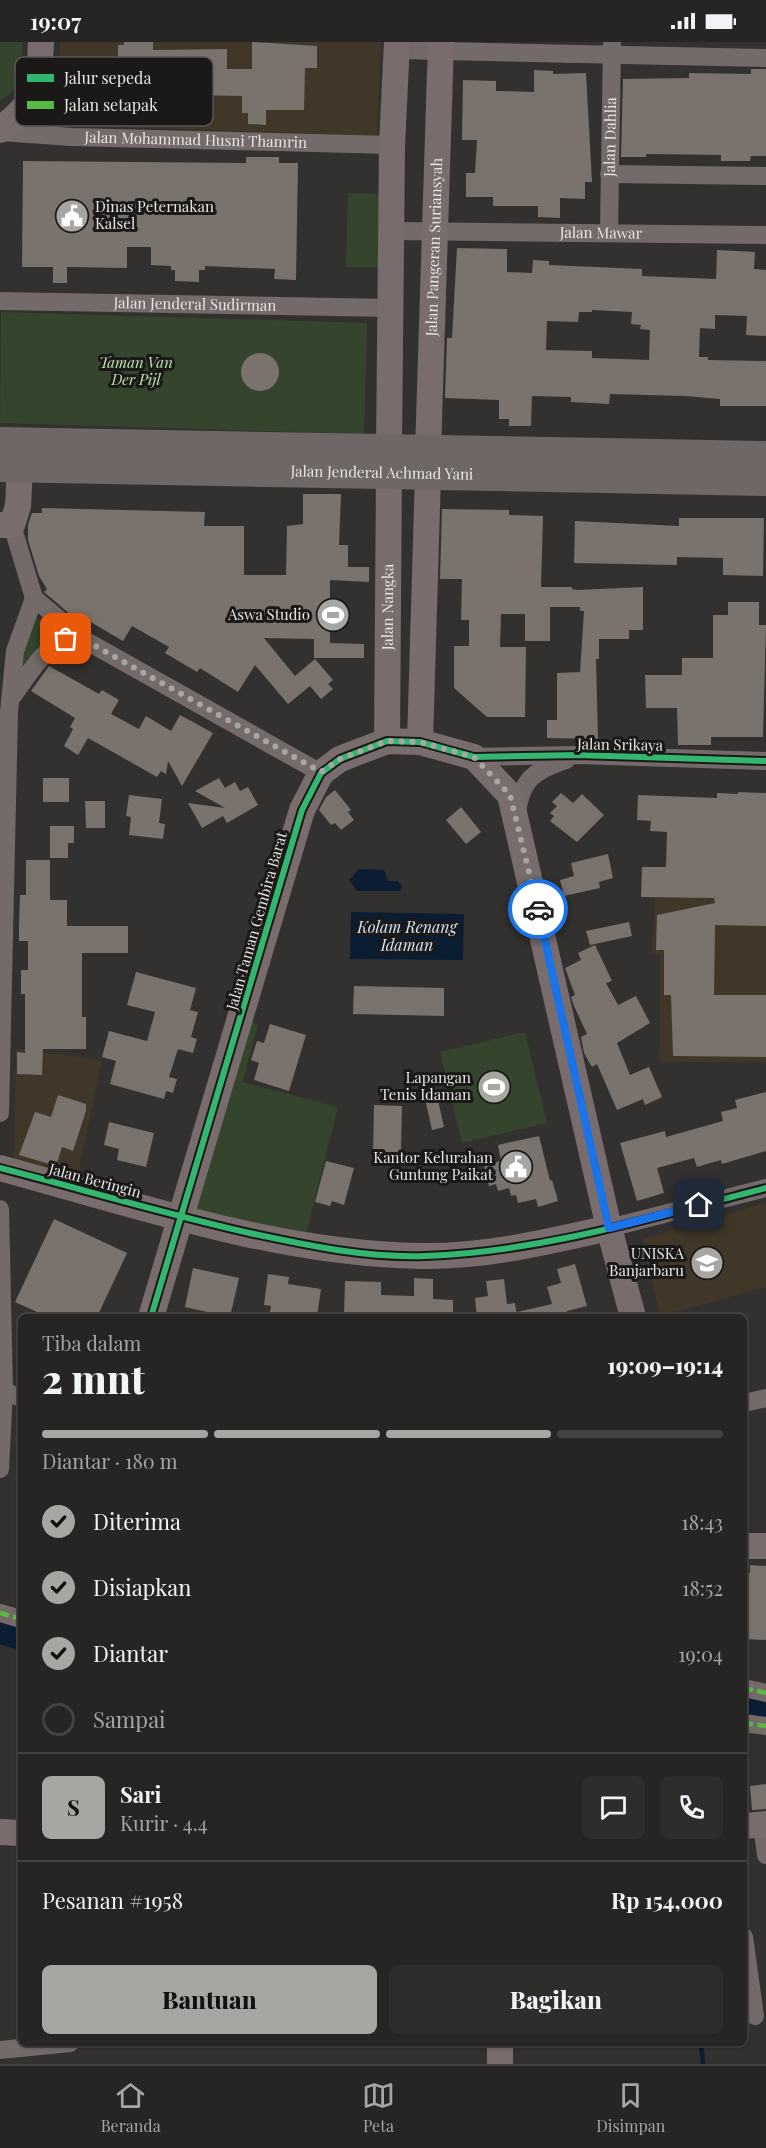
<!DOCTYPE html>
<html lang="id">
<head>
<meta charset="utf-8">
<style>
	:root { --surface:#262523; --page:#2e2d2b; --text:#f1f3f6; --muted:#a4a5a6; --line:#424241; --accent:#a8a6a3 }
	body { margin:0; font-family:"Playfair Display",serif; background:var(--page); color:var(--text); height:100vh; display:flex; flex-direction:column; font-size:22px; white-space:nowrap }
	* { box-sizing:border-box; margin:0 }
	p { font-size:20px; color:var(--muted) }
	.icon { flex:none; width:33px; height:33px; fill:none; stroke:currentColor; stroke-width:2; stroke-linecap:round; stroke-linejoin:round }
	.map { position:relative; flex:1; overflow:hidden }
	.side { position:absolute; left:18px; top:1272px; width:729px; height:732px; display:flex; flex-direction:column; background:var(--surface); border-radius:9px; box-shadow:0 2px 4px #0004,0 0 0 2px var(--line) }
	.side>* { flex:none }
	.pin { position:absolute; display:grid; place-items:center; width:51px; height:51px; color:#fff; margin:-26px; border-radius:12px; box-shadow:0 3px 9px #0006 }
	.courier { position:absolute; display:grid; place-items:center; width:60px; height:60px; margin:-30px; border:4px solid #1a73e8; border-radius:50%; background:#fff; color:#222; box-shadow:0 2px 8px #0007 }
	.headline em { font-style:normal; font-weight:800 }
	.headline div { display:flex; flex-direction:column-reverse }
	.headline { display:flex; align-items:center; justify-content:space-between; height:102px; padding:0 24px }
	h1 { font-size:39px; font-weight:800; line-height:45px }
	.bar { display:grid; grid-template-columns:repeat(4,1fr); gap:9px 6px; align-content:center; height:72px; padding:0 24px }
	.bar i { height:8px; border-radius:4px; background:var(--line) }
	.bar .selected { background:var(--accent) }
	.bar p { grid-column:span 4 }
	.line { display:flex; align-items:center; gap:15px; padding:0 24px; border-top:2px solid var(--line) }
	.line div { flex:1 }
	.round { display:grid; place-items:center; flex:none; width:63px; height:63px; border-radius:9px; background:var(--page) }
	ol { padding:0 24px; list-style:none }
	li { display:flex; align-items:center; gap:18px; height:66px }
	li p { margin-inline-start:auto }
	li .icon { padding:6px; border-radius:50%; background:var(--accent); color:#111; stroke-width:4 }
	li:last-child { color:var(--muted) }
	li i { width:33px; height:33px; border:3px solid var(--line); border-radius:50% }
	.primary-button { display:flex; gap:12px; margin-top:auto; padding:12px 24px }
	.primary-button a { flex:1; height:69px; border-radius:9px; background:var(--accent); color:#111; font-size:24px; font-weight:800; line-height:69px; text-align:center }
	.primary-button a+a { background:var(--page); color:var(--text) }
	.status { display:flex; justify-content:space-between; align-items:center; height:42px; padding:0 30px; background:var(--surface); direction:ltr }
	.status svg { height:16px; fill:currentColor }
	.menu { display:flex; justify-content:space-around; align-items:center; height:84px; border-top:2px solid var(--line); background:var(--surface); font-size:16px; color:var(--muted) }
	.menu a { display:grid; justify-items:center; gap:3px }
	.menu .selected { color:var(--accent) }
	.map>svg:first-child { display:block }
	.education { fill:#413729 }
	.green { fill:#35442c }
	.water { fill:#0b1d32 }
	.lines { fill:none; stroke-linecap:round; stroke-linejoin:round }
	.stream { stroke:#0b1d32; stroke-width:4.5 }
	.river { stroke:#0b1d32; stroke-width:28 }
	.building { fill:#79726d; fill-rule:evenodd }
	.street { stroke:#746a6a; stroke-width:18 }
	.secondary { stroke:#786c6c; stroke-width:26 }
	.highway { stroke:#6e6766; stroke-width:32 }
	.quiet { stroke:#58b947; stroke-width:4.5; stroke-dasharray:9 4.5; stroke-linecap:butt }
	.cycleway-casing { stroke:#1b1918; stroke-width:10 }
	.cycleway { stroke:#33b770; stroke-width:6 }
	.done { stroke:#a8a6a3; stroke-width:6; stroke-dasharray:0 10.8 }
	.route { stroke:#1a73e8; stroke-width:8 }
	.labels { text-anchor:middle; stroke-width:6; stroke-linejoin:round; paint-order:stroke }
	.street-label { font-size:15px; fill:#e7e5e2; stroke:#1b1918 }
	.poi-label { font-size:15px; fill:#e7e5e2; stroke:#1b1918; text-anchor:end }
	.park-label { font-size:15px; font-style:italic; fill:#bfe3ad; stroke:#1b1918 }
	.water-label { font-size:16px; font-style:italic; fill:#d3e3f8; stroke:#1b1918 }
	.key { fill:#1b1918; stroke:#585655; stroke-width:1.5 }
	.key-label { font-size:16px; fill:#e7e5e2 }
</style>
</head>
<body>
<div class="status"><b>19:07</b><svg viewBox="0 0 49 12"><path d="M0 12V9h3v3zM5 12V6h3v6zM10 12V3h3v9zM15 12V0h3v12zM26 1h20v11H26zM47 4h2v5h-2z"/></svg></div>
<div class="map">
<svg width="766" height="2022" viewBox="0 0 766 2022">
	<rect width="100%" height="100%" fill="#33312f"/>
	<path class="education" d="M60,0H381L377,94L59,83Z
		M665,850L766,852V1020H659L660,913L652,912L655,857H664Z
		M16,1007L102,1018L77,1136L14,1120Z
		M766,1161V1245L660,1274L642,1197Z"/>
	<path class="green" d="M0,0H22C22,24 24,47 0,58Z
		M348,151L384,152L382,225H346Z
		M1,270L367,281L364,392L0,381Z
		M34,573L61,593L18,630Z
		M243,977L258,982L243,1040L338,1065L306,1192L192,1168Z
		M525,990L547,1081L462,1101L440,1010Z"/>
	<path class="water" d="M359,827L384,828L388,839H398L402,844L400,849H357L349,838Z
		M351,870L464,872L463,918L350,917Z"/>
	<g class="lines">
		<path class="stream" d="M701,2001L703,2022"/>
		<path class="river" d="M0,1588L21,1594
			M744,1666L766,1667"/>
	</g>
	<path class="building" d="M124,0H153V8L227,7V27H252V0L317,4V26H305L304,68H266V83L248,82V71H242V54L189,53V69H122L123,42H118V30H110V16H118V3H124Z
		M751,27H766V114H751L750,119H721V113L646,112V115H621L623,37L689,36V31L751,32Z
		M534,28L553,29V32L586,31L592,140H585V157L560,156V176L538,175V164H493V155H466V131H475L477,98H462L463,38L496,39V49L534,50Z
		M246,115H279V121H298L296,238L274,237L275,227L205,224V228H199V240L175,239V228H171V224L151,223V205H127V226L67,225V241H53V225H22L23,119L246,121Z
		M457,206L507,207V230L532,231L533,218L549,219V223L642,227V234L716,237L717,208L755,210L754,227L766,228V294L746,293L747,274L715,273V287L700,286L699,315H708V318L766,319V364H720V357L685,354L610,352L609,362L571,360V355L532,354L531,384H509V377H499V358L445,356L447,296H452ZM592,268L632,270L631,282L641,283L640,287L650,288L649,318L592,316V309L546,308L547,279L578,280L579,270H592Z
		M241 330a19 19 0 1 1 38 0a19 19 0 1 1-38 0Z
		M303,452H341L339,503H348V525H369V540L330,538V601L364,602V616H314V597L264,596L295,634L315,617L333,638L328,642L333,647L321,657L310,644L288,662L255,623L238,650L200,626L197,630L165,611L169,605L132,584L123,599L89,579L85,585L44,550L47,547L39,534L28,498V483L32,471H42V466L205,470L204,484H244V533H286L287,484L303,482Z
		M442,467L509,468V473L543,474L541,545H572V547L577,548L643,545V588H629V597H599V617H596L598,697L547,696V678H557V631L580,630L584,569H580V565H550V599H525V572H501L500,605H526L525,675H487L454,646V604H469V578H461L462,537H440Z
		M679,476H764L763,534L723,533V516L677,515V523L574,521L575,479L679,484Z
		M728,560H759V583H766L763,695H711V703H678L677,666H646L645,633H682V616H713V573H728Z
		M49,624L99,652L102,648L119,658L111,672L139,687L146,674L171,689L180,673L213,691L182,744L168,719L166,732L161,729L157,735L88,696L78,713L64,704L73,687L70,685L75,676L31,649Z
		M43,736H69V760H43Z
		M219,736L225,746L235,740L240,749L248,745L258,763L227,781L223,774L202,786L188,761L225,766L195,749Z
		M335,748L351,768L348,770L354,778L341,788L335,781L331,783L319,768L326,755Z
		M738,750L766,751V884L715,883L714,953H766V1015L673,1014L671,953H664V908H656L657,873L715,861L714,856L641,855L642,825H666L667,790L650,789L651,779L637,778L638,753L717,756V751L738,752Z
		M561,751L573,761L582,752L604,773L577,800L550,779L554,774L550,771L557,764L552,760Z
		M129,753L162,757L159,781L165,782L163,797L129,793L131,775L126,774Z
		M85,759H105V786H86Z
		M461,765L481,790L466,802L446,778Z
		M50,784H74V801H68V816H50Z
		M608,812L613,836L599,840L600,846L564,854L560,838L574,834L571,821Z
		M26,818H50V858H67V884H128V911H82V975H86V1007H43L42,1033L17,1032V1010L25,1011V952H21V928H28V899H19V884L20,853H26Z
		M629,880L632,894L590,903L586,889Z
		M595,903L612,939L606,941L618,963L636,954L650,981L617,1001L630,1033L649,1025L662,1055L645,1063L643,1057L617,1068L597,1022L592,1025L584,1011L581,995L587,992L574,964L571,955L575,953L565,926L581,918L578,911Z
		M136,930L196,946L190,968L198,970L191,995L197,997L193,1011L178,1007L169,1035L177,1037L173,1051L166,1049L164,1057L110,1042L116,1019L102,1015L109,989L147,999L155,970L127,963Z
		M354,944L444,946V974L353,972Z
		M270,982L306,993L289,1049L254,1038L259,1021L251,1018L257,999L264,1001Z
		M433,1036L444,1085L432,1088L421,1039Z
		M766,1050V1109L722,1122L721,1118L697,1125L694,1116L657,1126L664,1151L637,1159L620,1101L665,1089L666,1095L723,1079L721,1070L737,1066L735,1058Z
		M58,1053L86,1062V1069L73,1109L62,1105L56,1124L19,1113L35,1070L51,1075Z
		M374,1063L402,1064L401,1111L373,1110Z
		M109,1080L154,1091L146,1125L117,1118L119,1107L104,1103Z
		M539,1094L550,1139L552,1138L558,1159L538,1165L536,1157L518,1161L516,1153L511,1154L509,1146L498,1149L496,1142L489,1144L484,1123L501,1119L498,1103Z
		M326,1119L354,1126L344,1163L332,1159L330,1164L315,1160Z
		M54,1177L127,1211L97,1275H48L15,1260Z
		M575,1222L587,1264L567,1269L569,1275H517V1270L552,1262L547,1245L561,1241L557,1227Z
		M193,1226L239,1236L230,1275L185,1265Z
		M268,1232L289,1235L288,1242L321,1247L317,1275H269L271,1264L264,1263Z
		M414,1236L433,1237V1257L453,1258V1275H358V1272H344L345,1239L381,1240V1253L414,1254Z
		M504,1237L507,1262L515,1261L517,1275H477L475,1256L488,1254L486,1239Z
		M750,1523L766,1524V1598L744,1597V1531H750Z
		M766,1742V1767L752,1768L750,1744Z"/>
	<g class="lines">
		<g class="street">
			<path d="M397,8L766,16"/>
			<path id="s1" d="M0,90L72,95L392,103"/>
			<path d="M609,132L766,134"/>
			<path id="s2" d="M391,189L766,193"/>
			<path id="s3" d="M609,189L612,2"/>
			<path id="s4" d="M0,259L390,266"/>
			<path d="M12,483L34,556L81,596L321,731"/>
			<path d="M12,655C33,628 44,599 81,596"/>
			<path d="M474,715L579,713L766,719"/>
			<path d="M517,772C521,737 534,729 566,718"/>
			<path d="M0,1071L9,670L15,609L34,556"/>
			<path d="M0,1167L4,1349L21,1356"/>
			<path d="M609,1186L766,1146"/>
			<path d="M744,1361L766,1356"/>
			<path d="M0,1427L4,1349"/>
			<path d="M0,1571L21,1577"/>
			<path d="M744,1646L766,1651"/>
			<path d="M744,1681L766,1684"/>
			<path d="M762,1782L766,1813"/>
			<path d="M744,1895L755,1974"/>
			<path d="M0,2008L70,2001"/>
		</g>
		<g class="secondary">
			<path d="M0,88C38,56 39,48 41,0"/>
			<path d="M389,408L392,103L397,0"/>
			<path id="s5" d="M428,409L441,0"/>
			<path d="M0,483H12L18,464L20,424"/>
			<path id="s6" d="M387,699L389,431"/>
			<path d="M420,700L428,432"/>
			<path d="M0,1126C137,1163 278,1212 421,1214C485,1215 547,1200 609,1186"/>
			<path d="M151,1275L302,768L321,731L340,717L387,699L420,700L474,715L510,753L609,1186L633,1275"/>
			<path d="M744,1504H766"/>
			<path d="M744,1784L766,1782"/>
			<path d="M0,1790L21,1791"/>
			<path d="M500,2001V2022"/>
		</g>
		<g class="highway">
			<path d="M0,401L766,415"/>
			<path id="s7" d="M0,424L766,438"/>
		</g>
		<path class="quiet" d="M0,1571L21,1577
			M744,1646L766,1651
			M744,1681L766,1684"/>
		<g class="cycleway-casing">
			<path id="cycleway" d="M0,1126C85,1148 169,1173 254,1192C310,1204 367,1216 425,1214C541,1210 654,1175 766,1146
				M151,1275L302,768L321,731L340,717L387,699L420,700L474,715L579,713L766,719"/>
		</g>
		<use href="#cycleway" class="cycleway"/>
	</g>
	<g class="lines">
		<path class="done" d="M66,597L81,596L321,730L340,717L387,699L420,700L474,715L510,753L538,867"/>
		<path class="route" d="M538,867L609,1186L699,1163"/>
	</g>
	<defs>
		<g id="civic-disc" transform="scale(1.725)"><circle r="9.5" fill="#a8a6a3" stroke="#1b1918"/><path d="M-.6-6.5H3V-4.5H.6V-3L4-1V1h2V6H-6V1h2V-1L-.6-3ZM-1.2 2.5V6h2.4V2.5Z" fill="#fff"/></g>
		<g id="stadium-disc" transform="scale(1.725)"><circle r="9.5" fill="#a8a6a3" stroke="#1b1918"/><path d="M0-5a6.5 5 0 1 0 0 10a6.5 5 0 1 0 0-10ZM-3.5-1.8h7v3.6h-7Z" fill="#fff"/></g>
		<g id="university-disc" transform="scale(1.725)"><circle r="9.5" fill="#a8a6a3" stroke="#1b1918"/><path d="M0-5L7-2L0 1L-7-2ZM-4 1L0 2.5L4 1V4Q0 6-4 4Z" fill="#fff"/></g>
	</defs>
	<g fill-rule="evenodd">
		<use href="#civic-disc" x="72" y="174"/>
		<use href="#stadium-disc" x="333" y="573"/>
		<use href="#stadium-disc" x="494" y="1045"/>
		<use href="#civic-disc" x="516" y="1125"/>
		<use href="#university-disc" x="707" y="1221"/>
	</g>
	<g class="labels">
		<g class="street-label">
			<text dy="5" stroke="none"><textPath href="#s3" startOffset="94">Jalan Dahlia</textPath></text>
			<text dy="5" stroke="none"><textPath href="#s1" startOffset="196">Jalan Mohammad Husni Thamrin</textPath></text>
			<text dy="5" stroke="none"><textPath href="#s2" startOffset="210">Jalan Mawar</textPath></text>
			<text dy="5" stroke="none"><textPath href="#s5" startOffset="204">Jalan Pangeran Suriansyah</textPath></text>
			<text dy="5" stroke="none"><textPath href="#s4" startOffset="195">Jalan Jenderal Sudirman</textPath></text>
			<text dy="5" stroke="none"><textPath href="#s7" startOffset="382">Jalan Jenderal Achmad Yani</textPath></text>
			<text dy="5" stroke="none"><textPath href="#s6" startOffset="134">Jalan Nangka</textPath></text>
			<text transform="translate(620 703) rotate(1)" y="5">Jalan Srikaya</text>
			<text transform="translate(257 879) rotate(-74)" y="5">Jalan Taman Gembira Barat</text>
			<text transform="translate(95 1139) rotate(15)" y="5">Jalan Beringin</text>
		</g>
		<g class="poi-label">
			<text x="95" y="170" text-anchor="start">Dinas Peternakan<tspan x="95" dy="17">Kalsel</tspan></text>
			<text x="310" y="578">Aswa Studio</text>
			<text x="471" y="1041">Lapangan<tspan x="471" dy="17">Tenis Idaman</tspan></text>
			<text x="493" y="1121">Kantor Kelurahan<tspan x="493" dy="17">Guntung Paikat</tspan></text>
			<text x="684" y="1217">UNISKA<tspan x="684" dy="17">Banjarbaru</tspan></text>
		</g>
		<g class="park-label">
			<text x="136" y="326">Taman Van<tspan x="136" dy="17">Der Pijl</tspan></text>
		</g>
		<g class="water-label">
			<text x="407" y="891">Kolam Renang<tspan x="407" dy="18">Idaman</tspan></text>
		</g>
	</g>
	<rect x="15" y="15" width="198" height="69" rx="9" class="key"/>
	<rect x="27" y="32" width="27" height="8" fill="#33b770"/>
	<rect x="27" y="59" width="27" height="8" fill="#58b947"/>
	<g class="key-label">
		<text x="64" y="42">Jalur sepeda</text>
		<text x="64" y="69">Jalan setapak</text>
	</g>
</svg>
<div class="pin" style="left:66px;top:597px;background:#ea580c"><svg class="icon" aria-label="bag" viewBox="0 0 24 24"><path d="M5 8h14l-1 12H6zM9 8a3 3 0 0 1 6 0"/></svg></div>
<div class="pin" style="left:699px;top:1163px;background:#1f2937"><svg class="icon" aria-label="home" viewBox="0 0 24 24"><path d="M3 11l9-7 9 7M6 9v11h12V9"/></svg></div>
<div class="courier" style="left:538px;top:867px"><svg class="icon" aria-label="car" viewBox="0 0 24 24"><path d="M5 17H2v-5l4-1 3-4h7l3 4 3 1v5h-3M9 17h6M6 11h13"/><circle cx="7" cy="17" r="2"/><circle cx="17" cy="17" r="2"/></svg></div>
<section class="side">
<div class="headline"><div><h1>2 mnt</h1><p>Tiba dalam</p></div><em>19:09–19:14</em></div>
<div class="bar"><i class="selected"></i><i class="selected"></i><i class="selected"></i><i></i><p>Diantar · 180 m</p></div>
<ol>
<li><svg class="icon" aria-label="check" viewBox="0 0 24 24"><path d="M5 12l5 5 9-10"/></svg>Diterima<p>18:43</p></li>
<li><svg class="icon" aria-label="check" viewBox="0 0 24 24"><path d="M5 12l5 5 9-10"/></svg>Disiapkan<p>18:52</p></li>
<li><svg class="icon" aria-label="check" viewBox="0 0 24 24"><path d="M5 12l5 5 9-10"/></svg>Diantar<p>19:04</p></li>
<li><i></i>Sampai</li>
</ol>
<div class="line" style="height:108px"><b class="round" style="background:var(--accent);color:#111">S</b><div><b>Sari</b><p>Kurir · 4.4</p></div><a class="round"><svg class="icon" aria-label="chat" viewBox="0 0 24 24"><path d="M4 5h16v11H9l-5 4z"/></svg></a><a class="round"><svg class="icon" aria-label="phone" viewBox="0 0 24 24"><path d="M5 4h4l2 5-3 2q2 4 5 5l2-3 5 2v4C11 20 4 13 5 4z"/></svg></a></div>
<div class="line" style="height:78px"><div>Pesanan #1958</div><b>Rp 154,000</b></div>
<div class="primary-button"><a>Bantuan</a><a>Bagikan</a></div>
</section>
</div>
<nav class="menu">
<a class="selected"><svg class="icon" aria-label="home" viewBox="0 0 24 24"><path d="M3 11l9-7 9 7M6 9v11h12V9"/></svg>Beranda</a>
<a><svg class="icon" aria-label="map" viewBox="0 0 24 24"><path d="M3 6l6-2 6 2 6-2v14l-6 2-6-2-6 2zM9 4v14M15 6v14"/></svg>Peta</a>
<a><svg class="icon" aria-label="saved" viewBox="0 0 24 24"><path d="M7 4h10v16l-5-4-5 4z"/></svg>Disimpan</a>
</nav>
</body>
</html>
